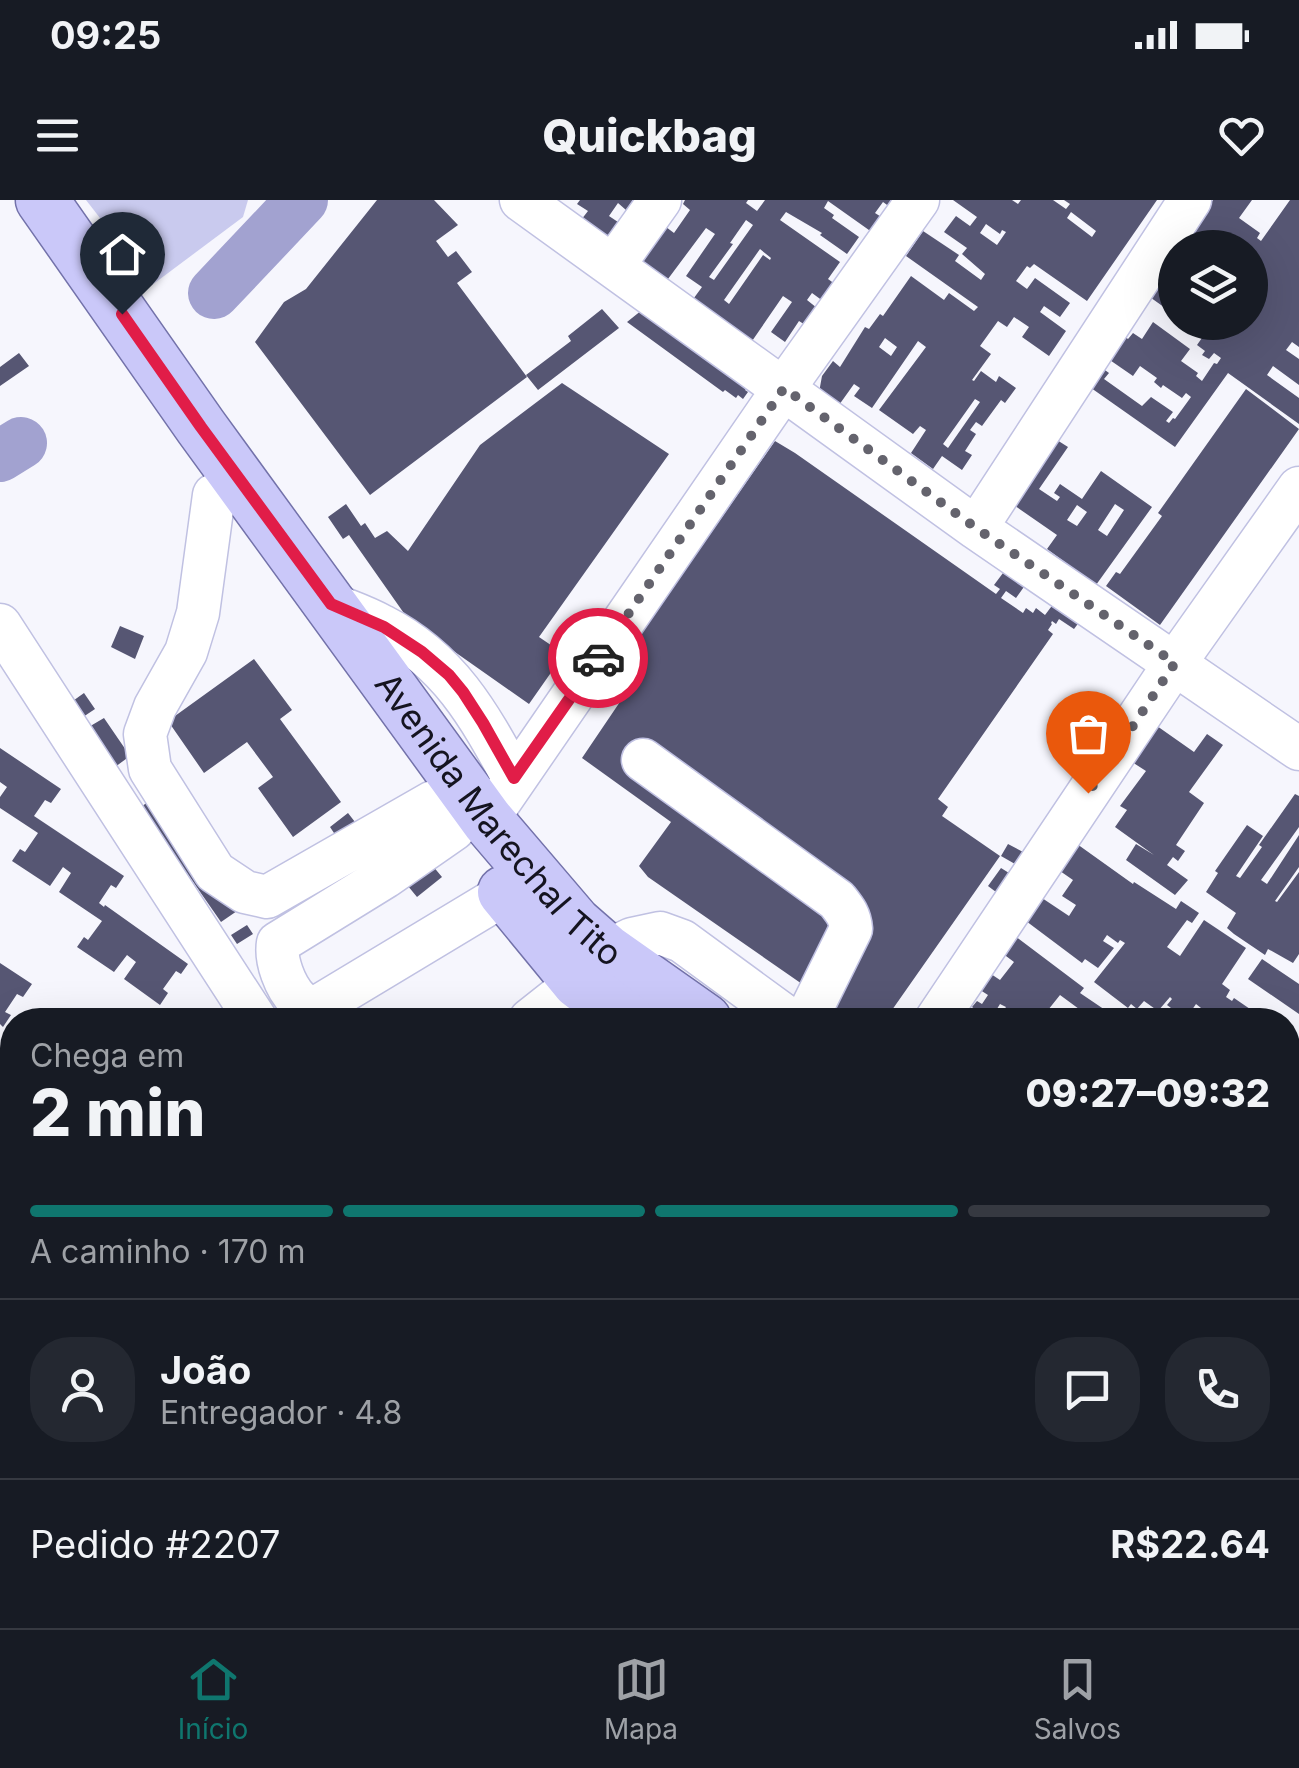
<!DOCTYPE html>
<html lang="pt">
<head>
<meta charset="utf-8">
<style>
	:root { --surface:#171b24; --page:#242831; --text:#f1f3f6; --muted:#9ea1a6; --line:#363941; --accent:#0f766e }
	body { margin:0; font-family:Inter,sans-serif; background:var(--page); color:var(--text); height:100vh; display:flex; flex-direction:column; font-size:38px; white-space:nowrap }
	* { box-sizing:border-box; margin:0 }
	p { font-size:32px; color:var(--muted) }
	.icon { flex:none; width:55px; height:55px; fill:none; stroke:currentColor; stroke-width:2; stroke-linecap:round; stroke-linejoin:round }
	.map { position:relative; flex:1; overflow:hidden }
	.details { position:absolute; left:0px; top:808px; width:1300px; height:622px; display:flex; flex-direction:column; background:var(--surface); border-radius:40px 40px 0 0; box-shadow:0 10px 40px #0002 }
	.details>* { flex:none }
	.buttons { position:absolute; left:1158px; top:30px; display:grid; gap:20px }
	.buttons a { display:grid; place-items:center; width:110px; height:110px; border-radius:50%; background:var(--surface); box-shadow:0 10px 40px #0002; font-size:50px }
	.pin { position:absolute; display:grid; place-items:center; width:85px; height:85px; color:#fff; margin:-102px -42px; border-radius:50% 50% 50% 0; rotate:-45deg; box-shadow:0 0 10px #0007 }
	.pin .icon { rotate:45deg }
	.courier { position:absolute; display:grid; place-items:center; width:100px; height:100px; margin:-50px; border:8px solid #e11d48; border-radius:50%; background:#fff; color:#222; box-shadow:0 2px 12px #0007 }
	.summary em { font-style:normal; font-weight:800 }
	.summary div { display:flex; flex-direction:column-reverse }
	.summary { display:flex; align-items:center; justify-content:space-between; height:170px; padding:0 30px }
	h1 { font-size:65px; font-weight:800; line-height:75px }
	.bar { display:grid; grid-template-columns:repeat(4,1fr); gap:15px 10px; align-content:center; height:120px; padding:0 30px }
	.bar i { height:12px; border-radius:8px; background:var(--line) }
	.bar .on { background:var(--accent) }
	.bar p { grid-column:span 4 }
	.line { display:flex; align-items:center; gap:25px; padding:0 30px; border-top:2px solid var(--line) }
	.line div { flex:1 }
	.round { display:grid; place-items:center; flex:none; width:105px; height:105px; border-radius:40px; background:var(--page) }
	.status { display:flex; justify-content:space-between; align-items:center; height:70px; padding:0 50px; background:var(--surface); direction:ltr }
	.status svg { height:28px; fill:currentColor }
	header { display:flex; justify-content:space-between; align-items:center; height:130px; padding:0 30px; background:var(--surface); font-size:45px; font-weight:800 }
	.tabs { display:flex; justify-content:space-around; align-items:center; height:140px; border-top:2px solid var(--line); background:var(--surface); font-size:28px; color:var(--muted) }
	.tabs a { display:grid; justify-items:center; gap:5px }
	.tabs .on { color:var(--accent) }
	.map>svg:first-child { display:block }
	.green { fill:#c9caee }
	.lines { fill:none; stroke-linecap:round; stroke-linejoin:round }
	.river { stroke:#a2a2d0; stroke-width:52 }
	.building { fill:#565673; fill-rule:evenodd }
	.minor-casing { stroke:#c0c1e2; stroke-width:45 }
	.major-casing { stroke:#7372aa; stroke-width:55 }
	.minor { stroke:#fff; stroke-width:42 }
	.major { stroke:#cac8f9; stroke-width:52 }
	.done { stroke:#64636d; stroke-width:10; stroke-dasharray:0 18 }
	.route { stroke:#e11d48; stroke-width:12 }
	.labels { text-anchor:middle; stroke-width:10; stroke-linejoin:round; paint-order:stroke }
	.street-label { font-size:35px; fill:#151420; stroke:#fff }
</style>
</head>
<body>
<div class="status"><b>09:25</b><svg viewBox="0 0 49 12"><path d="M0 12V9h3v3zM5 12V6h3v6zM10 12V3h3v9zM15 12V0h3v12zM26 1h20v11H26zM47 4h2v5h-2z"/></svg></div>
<header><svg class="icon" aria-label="menu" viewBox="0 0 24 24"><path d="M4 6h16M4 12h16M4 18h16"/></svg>Quickbag<svg class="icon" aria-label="heart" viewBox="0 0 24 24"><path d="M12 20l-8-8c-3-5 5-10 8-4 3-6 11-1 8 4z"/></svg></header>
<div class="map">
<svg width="1299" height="1428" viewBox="0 0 1299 1428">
	<rect width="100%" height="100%" fill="#f6f6fd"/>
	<path class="green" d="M86,0H248L243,17L152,85Z"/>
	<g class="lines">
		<path class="river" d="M214,93L302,0
			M0,256L21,243"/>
	</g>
	<path class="building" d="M377,0H434L458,25L436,41L448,57L456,51L472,72L457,83L527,177L370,295L255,142L284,102L306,89Z
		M580,0H633L626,10L618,3L609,16L618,22L606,39L581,20L588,11L577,4Z
		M685,0H748L746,3L757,11L765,0H900L894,10L883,2L875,13L886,20L876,35L828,1L824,8L834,15L832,18L859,37L847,54L820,35L822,33L786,12L780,20L840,62L828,79L839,87L827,104L812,93L807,100L822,112L810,128L799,121L785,142L771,132L792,102L783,96L750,144L691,102L702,87L686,76L715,34L706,28L665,83L643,62L666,27L674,33L690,10L683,4ZM746,20L753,25L714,80L709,77L733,44L730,43ZM760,49L771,58L770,60L763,55L729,104L724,100Z
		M953,0H1012L1018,4L1021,0H1053L1066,9L1070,4L1064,0H1157L1087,101L1034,64L1030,68L1027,66L1016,81L1027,89L1035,78L1070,103L1060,117L1044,106L1040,112L1066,131L1049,156L1022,137L1029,127L1014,117L1007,127L998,121L980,146L991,154L972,180L974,181L981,171L996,182L999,176L1016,188L1005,203L1001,200L982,226L976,222L970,230L976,234L965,251L972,255L962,270L942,256L933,269L911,253L926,230L920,226L913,234L879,210L926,147L918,141L872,208L854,196L860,188L854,184L839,205L820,192V187L822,176L833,161L840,167L865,127L869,129L880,114L883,116L911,76L944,100L949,93L974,111L978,107L906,56L923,31L959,55L955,61L981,80L985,74L962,54L967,48L944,32L956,16L970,26L977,17ZM1071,12L1096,31L1092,37L1067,18ZM986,24L1000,34L1002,30L1006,32L997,45L980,33ZM885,138L897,147L891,156L879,147ZM975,199L980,202L948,248L943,244Z
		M1213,0H1252L1239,18L1260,33L1257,38L1261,41L1290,0H1299V147L1292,142L1286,150L1299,159V185L1273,166L1267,175L1299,198V224L1228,173L1175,247L1084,183L1098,165L1109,173L1104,179L1142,206L1151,197L1173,212L1166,221L1169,223L1173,218L1175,219L1191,197L1186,193L1182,198L1163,185L1161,188L1154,182L1157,178L1140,166L1133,176L1104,156L1120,133L1128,139L1133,133L1142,139L1153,122L1190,149L1181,161L1198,173L1196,176L1202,181L1214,163L1217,164L1221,158L1214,153L1209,159L1202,155L1205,151L1197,145L1204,135L1186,122H1223L1220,128L1225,131L1231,122H1250V87L1253,83L1250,81L1252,79L1250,77V48H1181Z
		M1156,83L1175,96V115L1147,95Z
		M602,109L619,128L538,190L526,175L571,141L568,136Z
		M642,110L748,186L745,190L748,192L743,199L738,195L736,198L725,190L723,192L627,122Z
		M19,153L29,166L0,186V167Z
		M562,183L669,254L539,437L564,454L529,504L408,419L349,335L343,339L328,317L346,304L361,326L365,323L375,338L387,331L408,351L480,245Z
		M1246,189L1299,229L1160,425L1106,386L1116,372L1120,374L1162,316L1158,313Z
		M1049,235L1068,247L1039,289L1057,301L1060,297L1054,293L1060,284L1082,299L1101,271L1152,307L1096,385L1047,349L1057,335L1005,299ZM1115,304L1124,310L1107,336L1098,330ZM1077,305L1087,312L1077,326L1067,320Z
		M775,241L795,253L996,394L1000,389L994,385L1006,369L1026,384L1016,398L1006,391L1001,398L1023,413L1026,408L1033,413L1036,408L1045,415L1054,403L1080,421L1074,429L1059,419L1056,424L1052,421L1051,423L1052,424L1048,430L1053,434L938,599L948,607L942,616L1000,656L885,820H854L648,677L639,666L671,622L582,558L630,487L612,475Z
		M120,426L144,436L135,459L111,447Z
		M254,459L292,510L280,519L341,602L293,637L258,588L273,577L247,542L204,573L168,521Z
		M84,493L95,509L80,519L70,503Z
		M104,518L130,556L115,567L87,528Z
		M1157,526L1194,552L1207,534L1223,545L1189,592L1204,603L1176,645L1185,651L1178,661L1173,657L1167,665L1188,680L1175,695L1126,660L1136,644L1154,655L1115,627L1127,610L1120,606L1146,571L1132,562Z
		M0,548L61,589L51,603L45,600L34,616L124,676L116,688L111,685L99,703L104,707L105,705L188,764L181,774L176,771L163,789L168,793L160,805L124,779L136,762L127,755L114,772L77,747L84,737L88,740L102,721L59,692L71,673L63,667L50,686L12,661L20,649L25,652L38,633L0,608V597L7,587L0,582Z
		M1295,594L1299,596V627L1261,680L1267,684L1299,635V667L1275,701L1277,702L1299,672V754L1293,763L1268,749L1265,755L1234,734L1227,728L1236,713L1206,692L1218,673L1215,671L1247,625L1263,636L1236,676L1240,678L1262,647L1259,645Z
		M157,595L237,711L221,722L141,607Z
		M348,613L355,622L336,636L330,627Z
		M1008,644L1023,652L1015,664L1001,656Z
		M1077,644L1133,684L1134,682L1176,709L1181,701L1199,713L1192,723L1187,720L1167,747L1180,756L1204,720L1246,748L1222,784L1230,790L1226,797L1232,801L1234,798L1266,820H1193L1201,808L1196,804L1185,820H1157L1163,813L1166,815L1171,808L1167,805L1172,799L1170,797L1158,811L1144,801L1137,809L1131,804L1128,808L1094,782L1125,743L1120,740L1118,743L1107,735L1103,741L1114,748L1098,768L1085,759L1082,763L1026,721L1042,698L1069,716L1076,705L1062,696L1073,680L1060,671Z
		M427,659L442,677L417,697L403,680Z
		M1001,668L1009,673L996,692L988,686Z
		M247,725L253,734L237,744L231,735Z
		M1015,736L1084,788L1080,793L1114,816L1111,820H1094L1060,795L1048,810L1061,820H1035L1020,809L1016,815L1024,820H997L1006,807L1000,804L990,820H972L977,811L972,807L977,801L982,804L988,795L977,788L988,772L1000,780L1014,762L1002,753Z
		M1262,759L1299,784V814L1248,779Z
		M0,763L32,784L23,797L17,794L5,812L11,815L3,827L0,824Z
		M1299,875V980L1297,983L1299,1009L1288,1001V883L1291,886Z
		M6,989L12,998V1030L9,1026L0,1034V993Z
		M12,1033V1101L0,1086L12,1076L8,1071L0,1077V1043Z
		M1299,1059V1092L1288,1086V1076Z
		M0,1088L12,1101V1182L5,1173L4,1175L12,1186V1227L0,1236V1211L8,1204L5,1201L0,1205V1143L5,1139L0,1132Z
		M9,1270L12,1271V1309L0,1291V1276Z
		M10,1380L12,1383V1399L7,1403L12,1410V1418H17L3,1428H0V1388Z
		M131,1418H207L192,1428H168L161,1418L157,1421L163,1428H118Z
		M280,1418H354L360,1426L366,1421L363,1418H443L429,1428H395L402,1423L398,1418L388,1425L385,1420L373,1428H265Z
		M820,1418H1264L1272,1428H827Z"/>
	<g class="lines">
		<g class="minor-casing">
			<path id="minor" d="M521,0L976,328L1299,549
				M613,66L660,0
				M214,295L198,413L186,452L155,507L145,534L150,569L215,672L245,692L267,697L433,602
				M976,328L1190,0
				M331,404C348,411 366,417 382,426C450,461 479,515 514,579
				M0,425L256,820
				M643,560L837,700C845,710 850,716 851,729L806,820
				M487,620L784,188L918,0
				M454,629L385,677L278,743C275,760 285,787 298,800C299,802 312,808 314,809L505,694
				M530,820L578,782L607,751L632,739L660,733L682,741L790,820
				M936,820L1175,463L1299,288
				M0,887L12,885
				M0,934L12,951
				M1297,1135L1299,1132
				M1288,1234L1299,1242
				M0,1325L12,1343
				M1288,1388L1299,1404
				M66,1418L74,1428
				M231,1428L246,1418"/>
		</g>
		<g class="major-casing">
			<g id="major">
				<path id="s1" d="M42,0L201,227L487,620L575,723L607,751L705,820"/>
				<path d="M504,692L578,782L628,820"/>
				<path d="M1288,1168L1299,1176"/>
			</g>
		</g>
		<use href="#minor" class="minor"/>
		<use href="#major" class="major"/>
	</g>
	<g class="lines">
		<path class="done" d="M598,458L784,188L976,328L1175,463L1088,593"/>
		<path class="route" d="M122,114L201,227L331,404L384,427L422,452L449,475L463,492L483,523L514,578L598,458"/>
	</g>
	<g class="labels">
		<g class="street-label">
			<text dy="12" stroke="none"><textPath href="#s1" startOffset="770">Avenida Marechal Tito</textPath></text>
		</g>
	</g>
</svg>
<div class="buttons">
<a><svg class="icon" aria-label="layers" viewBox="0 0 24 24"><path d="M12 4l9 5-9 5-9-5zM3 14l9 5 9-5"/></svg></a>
</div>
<div class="pin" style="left:1088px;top:593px;background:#ea580c"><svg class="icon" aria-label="bag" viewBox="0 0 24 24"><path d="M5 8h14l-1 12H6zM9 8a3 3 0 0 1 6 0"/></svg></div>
<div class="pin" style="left:122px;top:114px;background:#1f2937"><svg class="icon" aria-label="home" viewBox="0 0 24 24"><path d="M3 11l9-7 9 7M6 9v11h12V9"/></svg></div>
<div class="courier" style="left:598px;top:458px"><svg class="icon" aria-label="car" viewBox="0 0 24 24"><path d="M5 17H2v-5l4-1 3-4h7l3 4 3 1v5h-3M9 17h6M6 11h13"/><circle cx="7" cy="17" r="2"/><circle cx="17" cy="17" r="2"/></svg></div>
<section class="details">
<div class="summary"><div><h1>2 min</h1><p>Chega em</p></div><em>09:27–09:32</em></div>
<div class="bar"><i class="on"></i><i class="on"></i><i class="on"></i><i></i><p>A caminho · 170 m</p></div>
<div class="line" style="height:180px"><a class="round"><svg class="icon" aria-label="person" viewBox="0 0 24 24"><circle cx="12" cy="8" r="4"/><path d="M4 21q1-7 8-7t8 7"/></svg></a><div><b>João</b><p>Entregador · 4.8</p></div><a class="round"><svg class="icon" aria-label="chat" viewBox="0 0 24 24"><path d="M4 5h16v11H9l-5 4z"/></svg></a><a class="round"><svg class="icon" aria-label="phone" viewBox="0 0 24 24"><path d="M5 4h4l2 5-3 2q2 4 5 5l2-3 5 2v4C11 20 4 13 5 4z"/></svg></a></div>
<div class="line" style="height:130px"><div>Pedido #2207</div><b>R$22.64</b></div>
</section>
</div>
<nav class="tabs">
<a class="on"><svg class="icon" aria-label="home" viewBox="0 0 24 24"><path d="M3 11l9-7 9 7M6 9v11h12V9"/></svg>Início</a>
<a><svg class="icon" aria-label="map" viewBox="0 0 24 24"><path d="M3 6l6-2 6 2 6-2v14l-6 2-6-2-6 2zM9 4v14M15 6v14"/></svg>Mapa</a>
<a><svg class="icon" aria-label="saved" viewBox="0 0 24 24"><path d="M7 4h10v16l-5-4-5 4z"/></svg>Salvos</a>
</nav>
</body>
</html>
